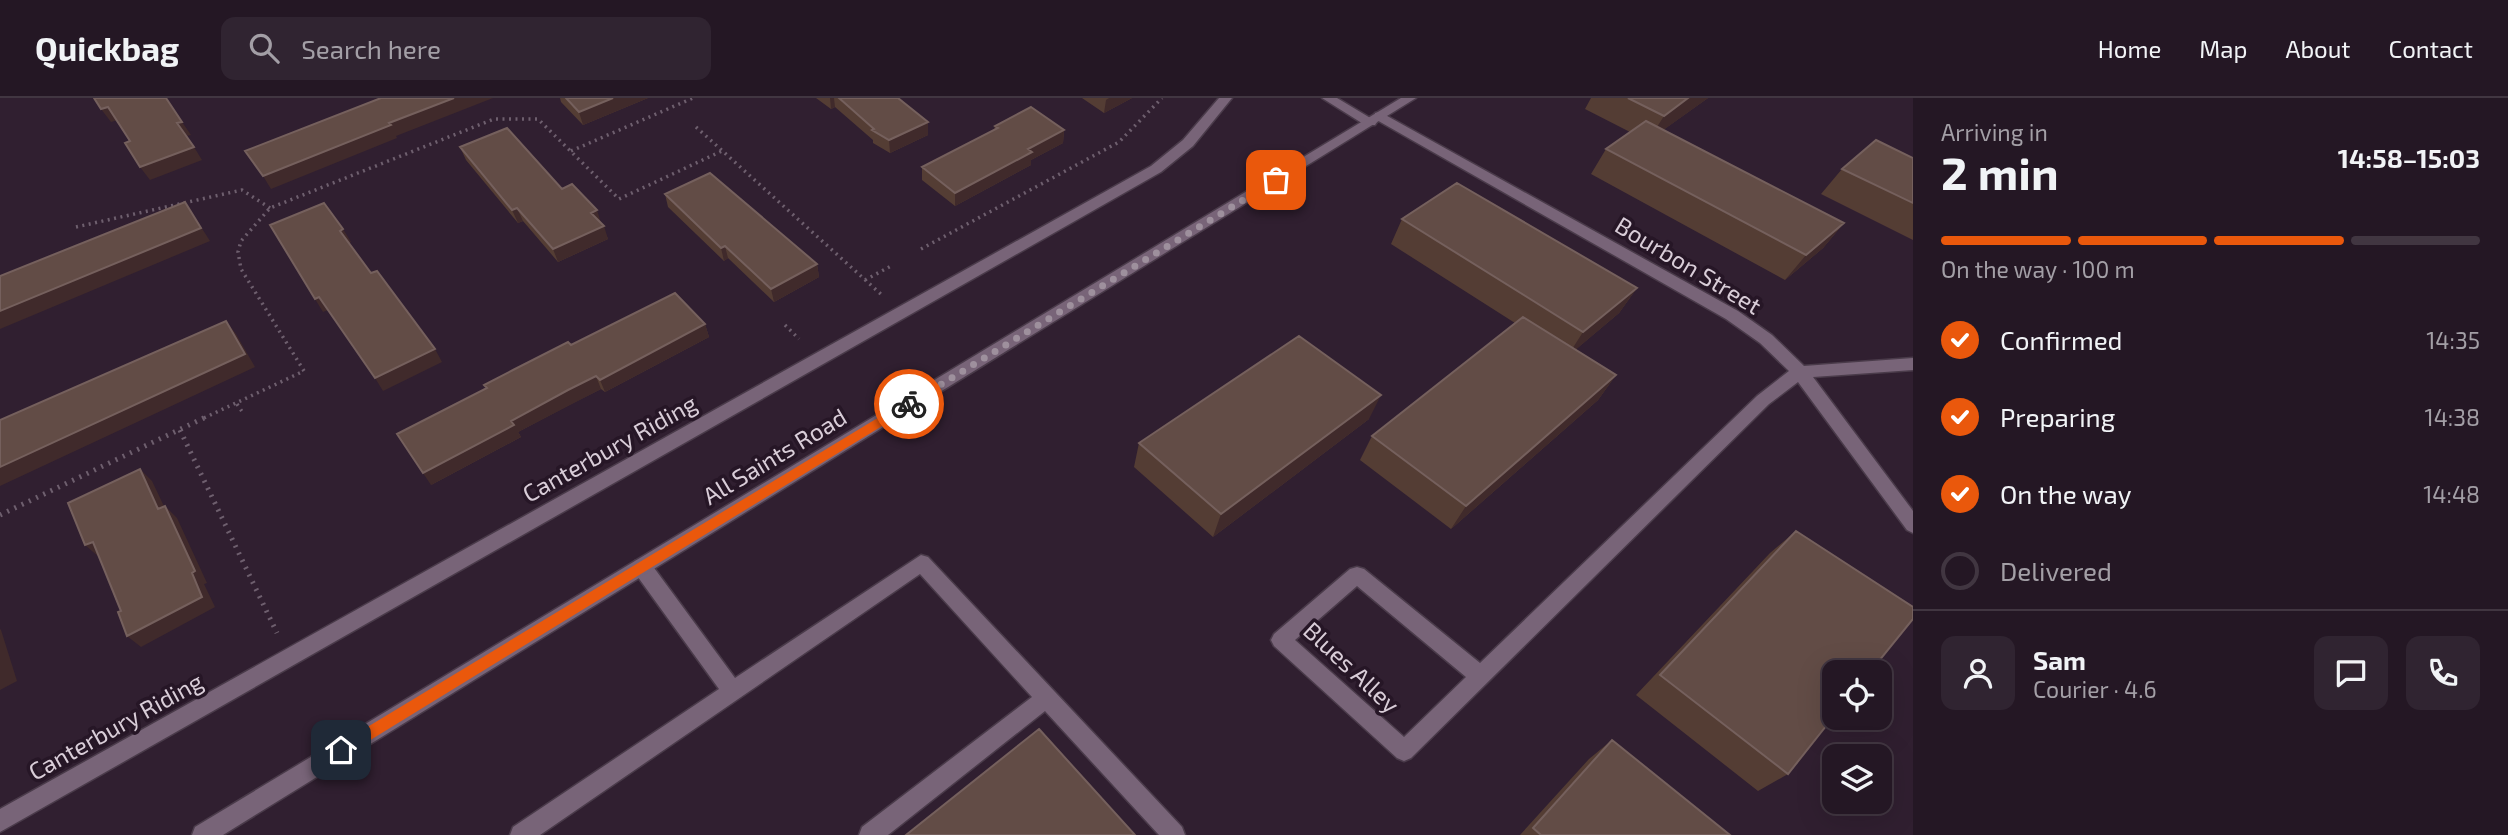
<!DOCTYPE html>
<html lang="en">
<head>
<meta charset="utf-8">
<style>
	:root { --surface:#241724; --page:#302431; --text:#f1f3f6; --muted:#a39fa6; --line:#413641; --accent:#ea580c }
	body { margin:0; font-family:"Exo 2",sans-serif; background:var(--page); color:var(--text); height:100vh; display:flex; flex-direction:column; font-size:26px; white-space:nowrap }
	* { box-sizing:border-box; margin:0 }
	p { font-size:23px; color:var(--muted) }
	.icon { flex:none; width:38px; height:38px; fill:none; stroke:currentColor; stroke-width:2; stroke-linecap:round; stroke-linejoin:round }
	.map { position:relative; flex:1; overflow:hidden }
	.sheet { display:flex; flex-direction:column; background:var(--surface); width:595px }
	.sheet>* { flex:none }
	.fabs { position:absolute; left:1822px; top:562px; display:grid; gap:14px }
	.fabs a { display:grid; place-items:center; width:70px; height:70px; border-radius:14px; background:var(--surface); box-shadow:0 7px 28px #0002,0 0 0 2px var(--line); font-size:35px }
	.pin { position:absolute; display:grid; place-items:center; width:60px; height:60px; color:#fff; margin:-30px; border-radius:14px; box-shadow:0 4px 10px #0006 }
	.courier { position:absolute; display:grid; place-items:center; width:70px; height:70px; margin:-35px; border:5px solid #ea580c; border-radius:50%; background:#fff; color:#222; box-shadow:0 2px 9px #0007 }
	.head em { font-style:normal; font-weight:700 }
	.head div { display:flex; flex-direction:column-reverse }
	.head { display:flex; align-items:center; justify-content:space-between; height:119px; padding:0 28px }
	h1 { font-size:46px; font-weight:700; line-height:52px }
	.bar { display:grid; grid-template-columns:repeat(4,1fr); gap:10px 7px; align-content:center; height:84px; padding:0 28px }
	.bar i { height:9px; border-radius:5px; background:var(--line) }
	.bar .active { background:var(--accent) }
	.bar p { grid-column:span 4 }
	.line { display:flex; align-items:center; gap:18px; padding:0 28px; border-top:2px solid var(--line) }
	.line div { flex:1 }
	.round { display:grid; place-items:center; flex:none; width:74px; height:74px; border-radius:14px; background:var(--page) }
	ol { padding:0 28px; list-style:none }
	li { display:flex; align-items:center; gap:21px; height:77px }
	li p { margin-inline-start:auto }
	li .icon { padding:7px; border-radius:50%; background:var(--accent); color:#fff; stroke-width:4 }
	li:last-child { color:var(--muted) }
	li i { width:38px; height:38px; border:4px solid var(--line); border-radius:50% }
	header { display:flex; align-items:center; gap:42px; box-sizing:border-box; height:98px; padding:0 35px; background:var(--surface); border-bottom:2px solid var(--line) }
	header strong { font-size:33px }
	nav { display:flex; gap:38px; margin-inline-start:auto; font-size:24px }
	.search { width:490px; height:63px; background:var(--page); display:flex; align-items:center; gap:18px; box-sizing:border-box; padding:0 24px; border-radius:14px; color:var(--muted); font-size:26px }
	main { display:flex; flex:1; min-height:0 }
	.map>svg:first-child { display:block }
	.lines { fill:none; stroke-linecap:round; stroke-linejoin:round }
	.service-casing { stroke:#4a3b4a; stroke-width:3 }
	.minor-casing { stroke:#4a3b4a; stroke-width:3 }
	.tertiary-casing { stroke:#4a3b4a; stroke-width:3 }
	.path-far1 { stroke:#6e5f6e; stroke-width:3.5; stroke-dasharray:2 4.5; stroke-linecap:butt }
	.path { stroke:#6e5f6e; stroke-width:5; stroke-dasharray:2 6; stroke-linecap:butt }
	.service { fill:#786478; fill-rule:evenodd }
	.minor { fill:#786478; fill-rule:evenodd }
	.tertiary { fill:#786478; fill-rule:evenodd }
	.wall { fill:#543d34 }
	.shaded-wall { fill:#402a2b }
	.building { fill:#624c46; stroke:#75605d; stroke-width:2 }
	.route { fill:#ea580c }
	.done { stroke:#9e909d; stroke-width:7; stroke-dasharray:0 12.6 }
	.labels { text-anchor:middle; stroke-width:7; stroke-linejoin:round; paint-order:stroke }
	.street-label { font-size:24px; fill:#d9cdd8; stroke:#261626 }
</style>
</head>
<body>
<header>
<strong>Quickbag</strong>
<div class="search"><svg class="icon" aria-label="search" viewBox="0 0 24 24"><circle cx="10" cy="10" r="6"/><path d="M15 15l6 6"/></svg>Search here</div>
<nav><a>Home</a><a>Map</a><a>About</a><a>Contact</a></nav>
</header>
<main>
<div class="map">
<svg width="1913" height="737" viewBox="0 0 1913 737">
	<rect width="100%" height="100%" fill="#301f30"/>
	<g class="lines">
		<g class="service-casing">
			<path id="service" d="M921,457L928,459L1182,729L1185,737H1159L1045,613L888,737H859L862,729L1032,599L920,476L540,737H510L513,729L719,591L635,475L633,469L635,463L642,461L649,463L735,580Z"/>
		</g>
		<g class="minor-casing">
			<path id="minor" d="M1219,0H1232L1193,48L1161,74L0,734V711L1151,68L1183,42Z
				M1322,0H1337L1377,24L1375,27H1365Z
				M1380,14L1738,213L1772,237L1804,268L1913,260V272L1813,279L1913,413V435L1907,432L1798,284L1769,306L1411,660L1404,663L1397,660L1274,548L1271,542L1274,536L1350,471L1357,469L1364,471L1480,565L1757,298L1789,273L1760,245L1726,221L1375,21V15ZM1357,488L1466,579L1404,639L1295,542Z"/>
		</g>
		<g class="tertiary-casing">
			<path id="tertiary" d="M1401,0H1416L223,737H192L195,729Z"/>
		</g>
		<path class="path-far1" d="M696,29L883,198
			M571,53L693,0
			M76,129L242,92L270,110
			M921,151L1119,44L1162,0
			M865,182L891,168
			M785,227L799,241
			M237,306L243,315
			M204,320L304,273L241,171L238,154L241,143L270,110L494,21H538L619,101L722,53"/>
		<path class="path" d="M180,332L277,535
			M0,417L208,318"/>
		<use href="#service" class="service"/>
		<use href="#minor" class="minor"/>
		<use href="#tertiary" class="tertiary"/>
	</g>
	<path class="wall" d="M560,0H648L583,27L561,4Z
		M816,0H898L928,37L890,55L873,45V42L835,9L831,11Z
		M1082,0H1132L1104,15Z
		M1591,0H1708L1663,32L1844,125L1823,150L1785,182L1591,76L1606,51L1630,34L1585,11Z
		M995,28L1064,32L1063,45L1031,62V67L955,108L922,82V69L994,32Z
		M460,49L562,91L601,125L608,141L558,164L523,123L518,125L466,62Z
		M1913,60V142L1821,96L1842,71Z
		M665,96L817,166L819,179L774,204L728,160L724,163L668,109Z
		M1402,121L1637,190L1619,215L1575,252L1616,277L1598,302L1451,431L1360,362L1372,338L1515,225L1391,146Z
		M705,226L709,239L605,294L601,291L573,305L518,334L521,339L431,387L571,247Z
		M1369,321L1213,439L1134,369L1139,345Z
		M1796,433L1788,676L1758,693L1636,597L1770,455Z
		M1612,642L1730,737H1520L1589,661Z"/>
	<path class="shaded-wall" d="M454,0H493L396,38L397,40L271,91L263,78L389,25Z
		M613,0H648L583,27L579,14Z
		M830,0H834L835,9L831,11Z
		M1109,0H1132L1104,15L1106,2Z
		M1688,0H1708L1648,43L1664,18Z
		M108,9L118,22L111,24L101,11Z
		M182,24L191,37L186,38L177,25Z
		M928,24V37L890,55L889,42Z
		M1064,32L1063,45L1031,62V67L955,108V95L1028,51Z
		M194,49L202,62L150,82L140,69Z
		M185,104L210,143L0,231V213Z
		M517,110L523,123L518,125L512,112Z
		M597,112L601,125L591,115Z
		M1844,125L1823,150L1785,182L1806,157Z
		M604,128L608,141L558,164L553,151Z
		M343,131L351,144L348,146L340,133Z
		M725,148L728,160L724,163L721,150Z
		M817,166L819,179L774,204L771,191Z
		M1637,190L1619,215L1567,259L1583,234Z
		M319,199L328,212L323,214L315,201Z
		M226,223L236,236L255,269L0,388V369Z
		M705,226L709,239L605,294L600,282Z
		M435,251L442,264L383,293L375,280Z
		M1616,277L1598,302L1451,431L1466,408Z
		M596,278L601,291L518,334L521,339L431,387L423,375L511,323Z
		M1381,297L1369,321L1213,439L1221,416Z
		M140,371L152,383L171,423L158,411Z
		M165,408L177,420L207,485L204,486L215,509L141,549L127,538L192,475Z
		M93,444L99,459L85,447Z
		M0,531L1,532L17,583L0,592Z"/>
	<path class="building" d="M94,0H166L182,24L177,25L194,49L140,69L125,45L130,43L108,9L101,11Z
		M381,0H454L389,25L391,27L263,78L245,53Z
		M566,0H613L579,14Z
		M839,0H898L928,24L889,42L872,32L874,31Z
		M1628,0H1688L1664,18Z
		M1031,9L1064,32L1028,51L1032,54L955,95L922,69L998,30L995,28Z
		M1646,23L1844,125L1806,157L1606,51Z
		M507,30L562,91L572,86L597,112L591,115L604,128L553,151L517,110L512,112L460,49Z
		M1876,42L1913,60V105L1842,71Z
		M710,75L817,166L771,191L725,148L721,150L665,96Z
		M1457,85L1637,190L1583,234L1402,121Z
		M185,104L201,130L0,213V178Z
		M324,105L343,131L340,133L371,175L377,173L435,251L375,280L319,199L315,201L270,127Z
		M675,195L705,226L600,282L596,278L568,292L511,323L514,327L423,375L397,336L487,290L484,287L513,272L568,244L571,247Z
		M1523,219L1616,277L1466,408L1372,338Z
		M226,223L245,256L0,369V322Z
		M1299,238L1381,297L1221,416L1139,345Z
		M140,371L158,411L165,408L195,473L192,475L202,499L127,538L118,514L121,513L93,444L85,447L68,405Z
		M1796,433L1913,509V521L1870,574H1834V618L1788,676L1660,577Z
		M1039,631L1135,737H906Z
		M1612,642L1730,737H1541L1533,730Z"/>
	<path class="route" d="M909,301L913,303V309L346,657H336V648Z"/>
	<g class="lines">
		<path class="done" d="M909,306L1276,82"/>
	</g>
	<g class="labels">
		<g class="street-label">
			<text transform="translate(1688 168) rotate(31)" y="8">Bourbon Street</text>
			<text transform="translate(610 351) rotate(-29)" y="8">Canterbury Riding</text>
			<text transform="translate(775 359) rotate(-31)" y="8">All Saints Road</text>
			<text transform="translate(1351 570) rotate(43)" y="8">Blues Alley</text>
			<text transform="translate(116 629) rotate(-29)" y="8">Canterbury Riding</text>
		</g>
	</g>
</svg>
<div class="fabs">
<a><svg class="icon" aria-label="locate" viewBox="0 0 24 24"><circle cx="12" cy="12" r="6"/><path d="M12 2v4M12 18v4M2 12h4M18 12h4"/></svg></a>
<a><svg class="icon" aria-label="layers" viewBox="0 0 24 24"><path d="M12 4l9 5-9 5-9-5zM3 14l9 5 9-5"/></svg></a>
</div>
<div class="pin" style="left:1276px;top:82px;background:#ea580c"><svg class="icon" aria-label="bag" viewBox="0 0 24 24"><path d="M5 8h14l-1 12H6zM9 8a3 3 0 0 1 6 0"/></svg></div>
<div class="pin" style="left:341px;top:652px;background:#1f2937"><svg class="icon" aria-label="home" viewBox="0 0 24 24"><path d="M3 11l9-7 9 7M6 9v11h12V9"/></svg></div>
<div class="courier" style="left:909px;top:306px"><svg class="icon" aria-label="bike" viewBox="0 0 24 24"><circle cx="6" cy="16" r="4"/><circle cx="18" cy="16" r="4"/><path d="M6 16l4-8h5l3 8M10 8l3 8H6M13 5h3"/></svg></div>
</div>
<section class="sheet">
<div class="head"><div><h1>2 min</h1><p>Arriving in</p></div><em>14:58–15:03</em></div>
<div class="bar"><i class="active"></i><i class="active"></i><i class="active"></i><i></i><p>On the way · 100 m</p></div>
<ol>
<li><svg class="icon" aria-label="check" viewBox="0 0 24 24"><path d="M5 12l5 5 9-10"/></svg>Confirmed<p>14:35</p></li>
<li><svg class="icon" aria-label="check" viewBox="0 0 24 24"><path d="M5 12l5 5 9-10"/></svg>Preparing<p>14:38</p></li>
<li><svg class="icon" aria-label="check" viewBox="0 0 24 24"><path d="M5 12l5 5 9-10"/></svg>On the way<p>14:48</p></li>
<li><i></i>Delivered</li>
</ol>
<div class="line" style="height:126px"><a class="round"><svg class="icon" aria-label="person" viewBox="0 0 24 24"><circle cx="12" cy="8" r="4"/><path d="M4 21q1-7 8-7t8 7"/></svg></a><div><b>Sam</b><p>Courier · 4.6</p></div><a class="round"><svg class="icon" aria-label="chat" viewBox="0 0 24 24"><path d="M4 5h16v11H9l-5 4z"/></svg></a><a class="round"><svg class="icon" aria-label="phone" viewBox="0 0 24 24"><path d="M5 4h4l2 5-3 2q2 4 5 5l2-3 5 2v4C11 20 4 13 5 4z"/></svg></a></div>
</section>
</main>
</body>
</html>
